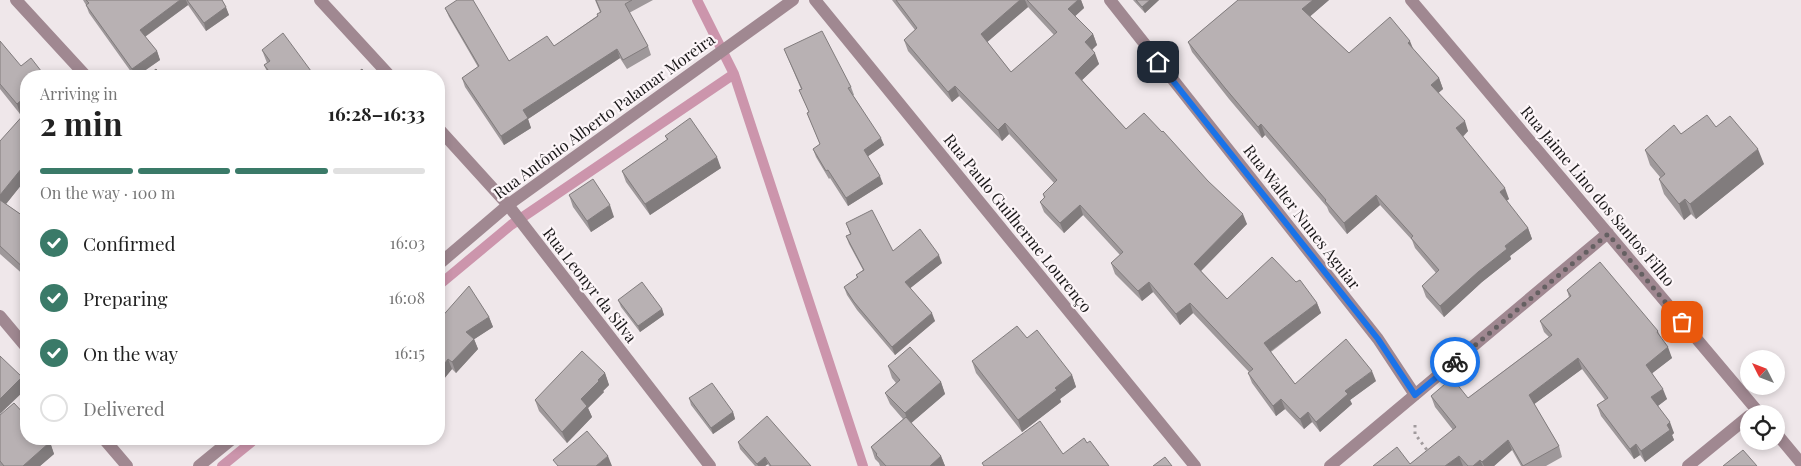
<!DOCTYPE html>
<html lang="en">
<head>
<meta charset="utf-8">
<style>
	:root { --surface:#fff; --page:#f6f6f6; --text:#222; --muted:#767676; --line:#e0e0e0; --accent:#3a7a68 }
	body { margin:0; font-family:"Playfair Display",serif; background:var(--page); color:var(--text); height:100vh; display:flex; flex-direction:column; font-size:19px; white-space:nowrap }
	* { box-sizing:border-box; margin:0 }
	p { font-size:16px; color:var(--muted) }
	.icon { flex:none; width:28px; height:28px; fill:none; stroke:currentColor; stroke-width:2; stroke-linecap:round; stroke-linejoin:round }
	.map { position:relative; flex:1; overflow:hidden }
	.panel { position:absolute; left:20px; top:70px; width:425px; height:375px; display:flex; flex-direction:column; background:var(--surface); border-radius:20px; box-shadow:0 2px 8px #0003 }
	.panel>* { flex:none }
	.needle { width:32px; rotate:312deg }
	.fabs { position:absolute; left:1740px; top:350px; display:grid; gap:10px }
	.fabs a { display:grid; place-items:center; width:45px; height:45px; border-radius:50%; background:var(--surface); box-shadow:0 2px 8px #0003; font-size:25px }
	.pin { position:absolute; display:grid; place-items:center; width:42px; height:42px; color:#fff; margin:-21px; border-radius:10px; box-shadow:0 2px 8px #0006 }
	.courier { position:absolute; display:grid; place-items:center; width:50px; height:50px; margin:-25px; border:4px solid #1a73e8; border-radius:50%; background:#fff; color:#222; box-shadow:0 1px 6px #0007 }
	.headline em { font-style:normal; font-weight:700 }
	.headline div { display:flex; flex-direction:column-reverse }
	.headline { display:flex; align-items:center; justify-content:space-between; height:85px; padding:0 20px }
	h1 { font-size:32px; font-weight:700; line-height:38px }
	.bar { display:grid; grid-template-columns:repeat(4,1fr); gap:8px 5px; align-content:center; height:60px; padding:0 20px }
	.bar i { height:6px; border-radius:4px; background:var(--line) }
	.bar .active { background:var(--accent) }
	.bar p { grid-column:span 4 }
	ol { padding:0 20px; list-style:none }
	li { display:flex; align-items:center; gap:15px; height:55px }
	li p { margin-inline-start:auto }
	li .icon { padding:5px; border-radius:50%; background:var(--accent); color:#fff; stroke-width:4 }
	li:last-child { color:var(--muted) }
	li i { width:28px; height:28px; border:2px solid var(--line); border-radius:50% }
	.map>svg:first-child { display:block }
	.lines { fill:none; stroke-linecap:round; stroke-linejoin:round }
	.stream { stroke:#cc95ac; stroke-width:10 }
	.path { stroke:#a09a9c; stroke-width:3; stroke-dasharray:2.5 4; stroke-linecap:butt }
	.minor { stroke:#a08891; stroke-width:12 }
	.wall { fill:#9e989a; fill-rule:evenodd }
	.shaded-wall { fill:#817c7d }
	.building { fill:#b8b1b3; stroke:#817c7d }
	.done { stroke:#656062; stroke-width:5; stroke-dasharray:0 9 }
	.route { stroke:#1a73e8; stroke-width:6 }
	.labels { text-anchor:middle; stroke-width:4.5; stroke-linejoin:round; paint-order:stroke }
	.street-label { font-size:16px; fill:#1a1819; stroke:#fcf5f8 }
</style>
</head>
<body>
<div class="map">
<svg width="1801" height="466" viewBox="0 0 1801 466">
	<rect width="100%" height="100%" fill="#efe7ea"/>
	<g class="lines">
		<path class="stream" d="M697,0L734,74L863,466
			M439,285L511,225L734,74
			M222,466L255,439"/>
		<path class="path" d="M1415,425V434L1430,454"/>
		<path class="minor" d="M16,0L86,76
			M320,0L390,76
			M815,0L1195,466
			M1110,0L1378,339L1415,395
			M1411,0L1760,414
			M439,129L508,205L710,466
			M439,264L508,205L793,0
			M0,316L26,347
			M1776,433L1801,463
			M104,439L127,466
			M199,466L232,439
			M1330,466L1608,233
			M1688,466L1749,416"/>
	</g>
	<path class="wall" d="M83,0H222L229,15L206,31L188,5L145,37L157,51L160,60L137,76H134L89,13L86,5Z
		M595,0H653L629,13L648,46L651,55L627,69L620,58L528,119L531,128L504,145L465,87L462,78L478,67L449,17L445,8L509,61L554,46L597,16L600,12Z
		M892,0H1081L1084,8L1075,16L1093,34L1097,45L1092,49L1099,64L1082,80L1126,129L1247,224L1201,271L1227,299L1296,282L1317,303L1321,313L1271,352L1295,384L1376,381L1350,400L1352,404L1320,432L1312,422L1304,429L1285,409L1276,416L1252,383L1248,373L1249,372L1193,313L1180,325L1153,292L1142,301L1115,274L1111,263L1120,255L1083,215L1064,233L1044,212L1040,202L1044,198L1043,194L1054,183L1009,134L1002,141L959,96L952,102L908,51L904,40L915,30ZM1028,7L1054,35L1011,72L987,42Z
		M1133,0H1159L1145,13Z
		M1238,0H1329L1310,16L1349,53L1413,49L1439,78L1443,89L1438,93L1468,131L1463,137L1509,199L1506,201L1528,228L1532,239L1510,256L1511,259L1482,282L1444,317L1426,297L1422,286L1436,273L1415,248L1412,240L1380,205L1347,234L1329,212L1327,207L1265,135L1262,138L1229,99L1192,52L1188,42Z
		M0,41L26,76V109L20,114L0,89Z
		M784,49L851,87L854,95H853L884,145L868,156L883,184L848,206L830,178L829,179L816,157L813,149L820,144L807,113L809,112L799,90L801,89Z
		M262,50L314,76H269L264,65L267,63Z
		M1716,127L1764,164L1696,219L1691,214L1684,220L1664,194L1659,179L1660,177L1650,165L1645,150L1681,134Z
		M665,136L721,168L650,215L626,182L622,171L667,140Z
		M0,141L26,179L6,204L26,218V277L0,254Z
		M569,195L614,217L591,232L573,207Z
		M846,223L893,251L942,263L910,288L935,321L895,355L857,310L847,295L844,287L857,278L856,275L863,270L849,244L846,236L850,234Z
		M1567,290L1658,331L1660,336L1672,358L1652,373L1667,399L1658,406L1674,433L1672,435L1674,440L1645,462L1640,455L1634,459L1601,416L1597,405L1605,400L1582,369L1534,404L1559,446L1562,457L1546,466H1521L1512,450L1494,466H1373L1410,464L1453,430L1435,407L1431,396L1468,398L1549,337L1544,332L1540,321L1569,297Z
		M618,300L662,309L664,315L640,332L621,307Z
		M489,317L493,327L474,339L478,349L456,373L452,369L439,385V320Z
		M1027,338L1072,375L1076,387L1060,399L1061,402L1022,432L976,373L972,361Z
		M888,366L941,382L945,394L911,423L941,456L945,466H880L879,463L875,459L871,447L903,419L890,404L885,393L896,383L892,378Z
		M605,373L609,385L603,391L604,392L588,408L592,417L567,443L539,411L535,400Z
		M689,398L733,412L735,419L713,434L691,405Z
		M0,415L50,442L54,454L40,466H0Z
		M738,442L811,466H769L768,464L765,466H755L740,449Z"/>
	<path class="shaded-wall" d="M180,0H186L188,5L143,38L140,30Z
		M1020,0H1025L1028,7L985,44L981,34Z
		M1078,0H1081L1084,8L1072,19L1068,9Z
		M1150,0H1159L1145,13L1142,7Z
		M1313,0H1329L1306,20L1302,9Z
		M226,7L229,15L206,31L204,23Z
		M1093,34L1097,45L1089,53L1085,42Z
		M1410,41L1414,51L1408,43Z
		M617,49L620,58L528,119L531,128L504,145L501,136L523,110Z
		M157,51L160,60L137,76H135L132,69Z
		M1095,53L1099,64L1079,83L1075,73Z
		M311,71L314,76H304Z
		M1439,78L1443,89L1435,96L1431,85Z
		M955,86L959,96L952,102L948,92Z
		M26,96V109L20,114L17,104Z
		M1465,121L1468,131L1460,139L1456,128Z
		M1005,123L1009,134L1002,141L998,130Z
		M1261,124L1265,135L1262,138L1258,127Z
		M881,138L884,145L867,157L864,150Z
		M1758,149L1764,164L1696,219L1690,204Z
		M717,157L721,168L650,215L645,204Z
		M26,163V179L2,209L0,205V195Z
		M441,173L445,184L439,187V175Z
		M880,176L883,184L848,206L846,198Z
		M1505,188L1509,199L1504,203L1500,192Z
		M1376,195L1380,205L1347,234L1344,223Z
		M1685,199L1691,214L1684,220L1679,204Z
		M610,205L614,217L591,232L587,221Z
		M1080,205L1083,215L1064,233L1060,223Z
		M1243,214L1247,224L1198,274L1194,264Z
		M1528,228L1532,239L1510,256L1511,259L1482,282L1444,317L1440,306L1505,246Z
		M939,255L942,263L908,290L905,282Z
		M1149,282L1153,292L1142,301L1138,291Z
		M1190,303L1193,313L1180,325L1176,314Z
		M1317,303L1321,313L1268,353L1264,343Z
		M662,309L664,315L640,332L638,326Z
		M932,313L935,321L895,355L892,347Z
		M489,317L493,327L470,342L466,332Z
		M474,339L478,349L456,373L452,362Z
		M1668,347L1672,358L1650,375L1646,365Z
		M1578,358L1582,369L1533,405L1529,395Z
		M448,359L452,369L439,385V371Z
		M1372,371L1376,381L1350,400L1352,404L1320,432L1316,422L1345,391Z
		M605,373L609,385L603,391L604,392L588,408L592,417L567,443L562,432L581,399Z
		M1072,375L1076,387L1060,399L1061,402L1022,432L1018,420L1055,388Z
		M22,377L26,389L0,414V399Z
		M941,382L945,394L909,425L905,413Z
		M1663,389L1667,399L1655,408L1651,397Z
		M1281,399L1285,409L1276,416L1273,406Z
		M733,412L735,419L713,434L711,428Z
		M1308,412L1312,422L1304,429L1300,419Z
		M1670,422L1674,433L1672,435L1674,440L1645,462L1641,451Z
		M1508,440L1512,450L1494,466H1484L1482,462Z
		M50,442L54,454L40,466H23Z
		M1636,444L1640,455L1634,459L1630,449Z
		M608,456L612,466H596Z
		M941,456L945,466H930Z
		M1459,456L1463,466H1445Z
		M765,457L768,464L765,466H758L757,464Z
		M1480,460L1483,466H1473Z"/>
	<path class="building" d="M86,0H180L140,30L157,51L132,69L86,5L89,3Z
		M187,0H222L226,7L204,23Z
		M457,0H473L509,61L547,36L554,46L598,16L597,14L601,12L596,0H632L625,4L648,46L623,60L617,49L523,110L528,118L501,136L462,78L479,66L445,8Z
		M896,0H1020L981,34L1011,72L1057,32L1027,0H1078L1068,9L1093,34L1085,42L1095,53L1075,73L1126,129L1144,113L1162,132L1163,131L1208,181L1243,214L1194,264L1227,299L1272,257L1296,282L1300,280L1317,303L1264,343L1295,384L1346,339L1372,371L1345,391L1348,394L1316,422L1308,412L1300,419L1281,399L1273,406L1248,373L1253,369L1190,303L1176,314L1149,282L1138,291L1111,263L1123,252L1080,205L1060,223L1040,202L1045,197L1043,194L1057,180L1005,123L998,130L955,86L948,92L904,40L917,28Z
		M1136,0H1150L1142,7Z
		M1238,0H1313L1302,9L1349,53L1390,17L1410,41L1408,43L1439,78L1431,85L1465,121L1456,128L1505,188L1500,192L1528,228L1505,246L1507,249L1478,272L1440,306L1422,286L1439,270L1411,238L1413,236L1376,195L1344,223L1325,201L1326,200L1261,124L1258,127L1225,88L1188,42Z
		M822,31L851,87L848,88L881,138L864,150L880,176L846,198L828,170L826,171L813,149L820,144L807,113L809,112L799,90L802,89L784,49Z
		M283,33L311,71L304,76H273L264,65L270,61L262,50Z
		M0,41L21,66L31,58L45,76H26V96L17,104L0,84Z
		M156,69L162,76H147Z
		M362,69L367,76H353Z
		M26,112V163L0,195V141Z
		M1707,115L1716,127L1730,116L1758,149L1690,204L1685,199L1679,204L1659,179L1665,174L1645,150L1674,125L1681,134Z
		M690,118L717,157L645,204L622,171L668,139L665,136Z
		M593,179L610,205L587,221L569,195Z
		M0,200L26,218V270L0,246Z
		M872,210L893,251L920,229L939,255L905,282L932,313L892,347L854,302L844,287L858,277L856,275L864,270L846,236L851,234L846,223Z
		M1600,262L1658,331L1657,332L1668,347L1646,365L1663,389L1651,397L1670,422L1667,425L1670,430L1641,451L1636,444L1630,449L1597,405L1608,398L1578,358L1529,395L1559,446L1523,466L1508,440L1482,462L1480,460L1473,466H1468L1459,456L1445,466H1373L1397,447L1410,464L1456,427L1431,396L1452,378L1468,398L1552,335L1540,321L1571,296L1567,290Z
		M642,282L662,309L638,326L618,300Z
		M469,286L489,317L466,332L474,339L452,362L448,359L439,371V320Z
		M1017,326L1027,338L1037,330L1072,375L1055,388L1057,390L1018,420L972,361Z
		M910,347L941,382L905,413L885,393L900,380L888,366Z
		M582,351L605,373L598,380L599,381L581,399L587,406L562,432L535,400Z
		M0,356L22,377L0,399Z
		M712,383L733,412L711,428L689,398Z
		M14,403L26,416V439H47L50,442L23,466H4L0,461V415Z
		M767,416L811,466H771L765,457L757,464L738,442Z
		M906,417L941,456L930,466H886L876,455L877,454L871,447Z
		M1040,421L1063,454L1084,438L1087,443L1090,441L1109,466H984L982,463Z
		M587,431L608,456L596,466H558L553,460Z
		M1743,450L1757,466H1723Z
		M1165,457L1172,466H1153Z"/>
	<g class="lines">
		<path class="done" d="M1455,362L1608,234L1682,322"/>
		<path class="route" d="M1158,62L1378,339L1415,395L1455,362"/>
	</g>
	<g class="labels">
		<g class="street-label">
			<text transform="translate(604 116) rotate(-36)" y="6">Rua Antônio Alberto Palamar Moreira</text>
			<text transform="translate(1598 196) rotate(50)" y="6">Rua Jaime Lino dos Santos Filho</text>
			<text transform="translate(1302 217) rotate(52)" y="6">Rua Walter Nunes Aguiar</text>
			<text transform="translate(1018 223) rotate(51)" y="6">Rua Paulo Guilherme Lourenço</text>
			<text transform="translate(590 285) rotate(52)" y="6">Rua Leonyr da Silva</text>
		</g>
	</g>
</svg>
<div class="fabs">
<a><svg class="needle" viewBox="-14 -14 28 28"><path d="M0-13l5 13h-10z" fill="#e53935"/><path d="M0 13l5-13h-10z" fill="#767676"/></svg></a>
<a><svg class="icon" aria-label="locate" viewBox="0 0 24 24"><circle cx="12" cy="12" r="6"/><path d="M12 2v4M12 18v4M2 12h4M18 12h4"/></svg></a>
</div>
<div class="pin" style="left:1682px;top:322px;background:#ea580c"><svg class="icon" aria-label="bag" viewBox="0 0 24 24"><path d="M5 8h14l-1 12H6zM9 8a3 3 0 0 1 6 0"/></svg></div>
<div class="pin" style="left:1158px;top:62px;background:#1f2937"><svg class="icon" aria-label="home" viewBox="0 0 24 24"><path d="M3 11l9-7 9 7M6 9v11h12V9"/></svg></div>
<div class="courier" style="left:1455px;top:362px"><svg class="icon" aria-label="bike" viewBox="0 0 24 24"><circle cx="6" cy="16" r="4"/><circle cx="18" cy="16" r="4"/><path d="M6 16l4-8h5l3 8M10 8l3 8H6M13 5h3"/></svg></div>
<section class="panel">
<div class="headline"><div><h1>2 min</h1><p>Arriving in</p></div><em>16:28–16:33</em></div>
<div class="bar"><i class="active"></i><i class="active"></i><i class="active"></i><i></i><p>On the way · 100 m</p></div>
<ol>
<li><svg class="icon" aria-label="check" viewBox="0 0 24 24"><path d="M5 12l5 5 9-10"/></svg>Confirmed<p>16:03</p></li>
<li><svg class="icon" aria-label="check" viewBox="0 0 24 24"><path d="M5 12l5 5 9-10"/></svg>Preparing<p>16:08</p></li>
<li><svg class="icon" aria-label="check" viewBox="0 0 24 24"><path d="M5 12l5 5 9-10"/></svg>On the way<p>16:15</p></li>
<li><i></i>Delivered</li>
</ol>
</section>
</div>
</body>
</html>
